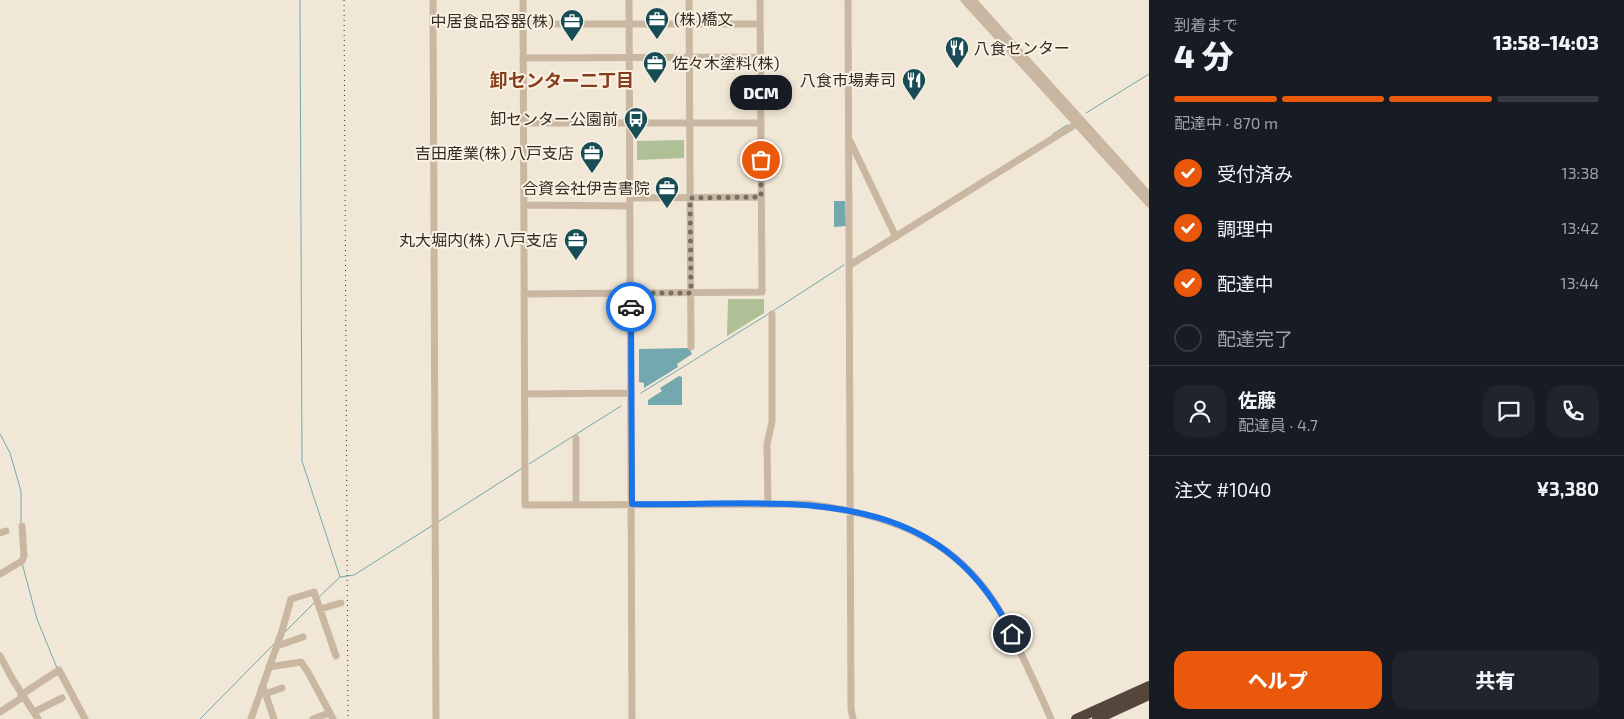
<!DOCTYPE html>
<html lang="ja">
<head>
<meta charset="utf-8">
<style>
	:root { --surface:#171b24; --page:#20242c; --text:#f1f3f6; --muted:#9ea1a6; --line:#363941; --accent:#ea580c }
	body { margin:0; font-family:"Exo 2","Noto Sans JP",sans-serif; background:var(--page); color:var(--text); height:100vh; display:flex; flex-direction:column; font-size:19px; white-space:nowrap }
	* { box-sizing:border-box; margin:0 }
	p { font-size:16px; color:var(--muted) }
	.icon { flex:none; width:28px; height:28px; fill:none; stroke:currentColor; stroke-width:2; stroke-linecap:round; stroke-linejoin:round }
	.map { position:relative; flex:1; overflow:hidden }
	.sheet { display:flex; flex-direction:column; background:var(--surface); width:475px }
	.sheet>* { flex:none }
	.pin { position:absolute; display:grid; place-items:center; width:42px; height:42px; color:#fff; margin:-21px; border:2px solid #fff; border-radius:50%; box-shadow:0 1px 5px #0007 }
	.courier { position:absolute; display:grid; place-items:center; width:50px; height:50px; margin:-25px; border:4px solid #1a73e8; border-radius:50%; background:#fff; color:#222; box-shadow:0 1px 6px #0007 }
	.bubble { position:absolute; height:35px; border-radius:15px; background:var(--surface); box-shadow:0 2px 8px #0003; font-size:16px; font-weight:800; line-height:35px; text-align:center }
	.summary em { font-style:normal; font-weight:800 }
	.summary div { display:flex; flex-direction:column-reverse }
	.summary { display:flex; align-items:center; justify-content:space-between; height:85px; padding:0 25px }
	h1 { font-size:32px; font-weight:800; line-height:38px }
	.bar { display:grid; grid-template-columns:repeat(4,1fr); gap:8px 5px; align-content:center; height:60px; padding:0 25px }
	.bar i { height:6px; border-radius:4px; background:var(--line) }
	.bar .selected { background:var(--accent) }
	.bar p { grid-column:span 4 }
	.line { display:flex; align-items:center; gap:12px; padding:0 25px; border-top:1px solid var(--line) }
	.line div { flex:1 }
	.round { display:grid; place-items:center; flex:none; width:52px; height:52px; border-radius:15px; background:var(--page) }
	ol { padding:0 25px; list-style:none }
	li { display:flex; align-items:center; gap:15px; height:55px }
	li p { margin-inline-start:auto }
	li .icon { padding:5px; border-radius:50%; background:var(--accent); color:#fff; stroke-width:4 }
	li:last-child { color:var(--muted) }
	li i { width:28px; height:28px; border:2px solid var(--line); border-radius:50% }
	.cta { display:flex; gap:10px; margin-top:auto; padding:10px 25px }
	.cta a { flex:1; height:58px; border-radius:15px; background:var(--accent); color:#fff; font-size:20px; font-weight:800; line-height:58px; text-align:center }
	.cta a+a { background:var(--page); color:var(--text) }
	main { display:flex; flex:1; min-height:0 }
	.map>svg:first-child { display:block }
	.green { fill:#afc096 }
	.water { fill:#74a8af }
	.lines { fill:none; stroke-linecap:round; stroke-linejoin:round }
	.stream { stroke:#74a8af; stroke-width:1 }
	.minor { stroke:#c9b7a2; stroke-width:7 }
	.highway { stroke:#55463b; stroke-width:10 }
	.rail { stroke:#342b25; stroke-width:1; stroke-dasharray:1 4; stroke-linecap:butt }
	.done { stroke:#766d63; stroke-width:5; stroke-dasharray:0 9 }
	.route { stroke:#1a73e8; stroke-width:6 }
	.labels { text-anchor:middle; stroke-width:4; stroke-linejoin:round; paint-order:stroke }
	.poi-label { font-size:16px; fill:#342b25; stroke:#f9f1e2; text-anchor:end }
	.neighbourhood-label { font-size:18px; font-weight:bold; fill:#853d1b; stroke:#f9f1e2 }
</style>
</head>
<body>
<main>
<div class="map">
<svg width="1149" height="719" viewBox="0 0 1149 719">
	<rect width="100%" height="100%" fill="#f1e7d6"/>
	<path class="green" d="M684,140V158L637,160V141Z
		M728,299H764V313L727,336Z"/>
	<path class="water" d="M834,201H845L846,226L834,227Z
		M689,348L692,354L677,364L678,367L644,388V383L639,382V349Z
		M679,376L682,377V405H648V400L662,391L660,388Z"/>
	<g class="lines">
		<path class="stream" d="M300,0L302,461L340,577
			M1086,113L1149,74
			M1053,134L1067,125
			M773,311L844,265
			M641,393L770,313
			M0,434L10,453L21,491V522
			M529,464L621,406
			M438,522L521,469
			M22,563L37,619L57,668
			M319,597L340,577L354,575L433,525
			M284,633L315,602
			M200,719L275,643"/>
		<path class="minor" d="M433,0L436,719
			M523,0L525,505L808,504C883,514 949,534 993,600C1003,614 1010,631 1018,647C1029,671 1041,695 1051,719
			M629,0L632,719
			M689,0L691,347
			M848,0L851,709L853,719
			M964,0L1149,204
			M973,0L1149,195
			M523,24H760
			M523,58L760,57
			M523,123H760
			M850,141L896,237
			M630,198L761,197
			M524,205L630,206
			M850,265L1076,124
			M524,294L762,292L760,0
			M525,394L631,393
			M576,438V504
			M768,504L767,444L772,422V314
			M0,533L6,531
			M0,574L22,561L24,556L22,526
			M320,609L341,603
			M277,646L303,637
			M0,656L13,680L38,719
			M269,667L301,662L308,672L333,719
			M263,686L274,719
			M265,694L282,688
			M21,695L59,670L85,719
			M0,712L23,697
			M34,712L62,698
			M251,719L282,631L291,599L314,592L336,656
			M313,719L329,713"/>
		<path class="highway" d="M1076,719L1149,686
			M1097,719L1149,695"/>
		<path class="rail" d="M344,0L348,719"/>
	</g>
	<g class="lines">
		<path class="done" d="M631,307V293H691L690,198L761,197V160"/>
		<path class="route" d="M631,307L632,504C777,507 935,475 1012,634"/>
	</g>
	<defs>
		<g id="office-pin" transform="scale(1.25)"><path d="M0 17L-7.5 6A9.5 9.5 0 1 1 7.5 6Z" fill="#194d56" stroke="#f9f1e2"/><path d="M-6-3h4V-5.5h4V-3h4V5H-6ZM-1-4.5V-3h2v-1.5ZM-6 0V1H6V0Z" fill="#fff"/></g>
		<g id="restaurant-pin" transform="scale(1.25)"><path d="M0 17L-7.5 6A9.5 9.5 0 1 1 7.5 6Z" fill="#194d56" stroke="#f9f1e2"/><path d="M-5-6h1v4h1v-4h1v4h1v-4h1v5L-1.5 .5V6h-2V.5L-5-1ZM5-6V6H3V1.5H1.5Q1.5-4 5-6Z" fill="#fff"/></g>
		<g id="bus-pin" transform="scale(1.25)"><path d="M0 17L-7.5 6A9.5 9.5 0 1 1 7.5 6Z" fill="#194d56" stroke="#f9f1e2"/><path d="M-5-6H5V4H4V6H2V4H-2V6H-4V4H-5ZM-3.5-4V0h7V-4ZM-3.5 1.2v1.5H-2V1.2ZM2 1.2v1.5H3.5V1.2Z" fill="#fff"/></g>
	</defs>
	<g fill-rule="evenodd">
		<use href="#office-pin" x="657" y="19"/>
		<use href="#office-pin" x="572" y="21"/>
		<use href="#restaurant-pin" x="957" y="48"/>
		<use href="#office-pin" x="655" y="63"/>
		<use href="#restaurant-pin" x="914" y="80"/>
		<use href="#bus-pin" x="636" y="119"/>
		<use href="#office-pin" x="592" y="153"/>
		<use href="#office-pin" x="667" y="188"/>
		<use href="#office-pin" x="576" y="240"/>
	</g>
	<g class="labels">
		<g class="poi-label">
			<text x="674" y="25" text-anchor="start">(株)橋文</text>
			<text x="554" y="27">中居食品容器(株)</text>
			<text x="974" y="54" text-anchor="start">八食センター</text>
			<text x="672" y="69" text-anchor="start">佐々木塗料(株)</text>
			<text x="896" y="86">八食市場寿司</text>
			<text x="618" y="125">卸センター公園前</text>
			<text x="574" y="159">吉田産業(株) 八戸支店</text>
			<text x="650" y="194">合資会社伊吉書院</text>
			<text x="558" y="246">丸大堀内(株) 八戸支店</text>
		</g>
		<g class="neighbourhood-label">
			<text x="562" y="87">卸センター二丁目</text>
		</g>
	</g>
</svg>
<div class="pin" style="left:761px;top:160px;background:#ea580c"><svg class="icon" aria-label="bag" viewBox="0 0 24 24"><path d="M5 8h14l-1 12H6zM9 8a3 3 0 0 1 6 0"/></svg></div>
<div class="pin" style="left:1012px;top:634px;background:#1f2937"><svg class="icon" aria-label="home" viewBox="0 0 24 24"><path d="M3 11l9-7 9 7M6 9v11h12V9"/></svg></div>
<div class="courier" style="left:631px;top:307px"><svg class="icon" aria-label="car" viewBox="0 0 24 24"><path d="M5 17H2v-5l4-1 3-4h7l3 4 3 1v5h-3M9 17h6M6 11h13"/><circle cx="7" cy="17" r="2"/><circle cx="17" cy="17" r="2"/></svg></div>
<div class="bubble" style="left:730px;top:75px;width:62px">DCM</div>
</div>
<section class="sheet">
<div class="summary"><div><h1>4 分</h1><p>到着まで</p></div><em>13:58–14:03</em></div>
<div class="bar"><i class="selected"></i><i class="selected"></i><i class="selected"></i><i></i><p>配達中 · 870 m</p></div>
<ol>
<li><svg class="icon" aria-label="check" viewBox="0 0 24 24"><path d="M5 12l5 5 9-10"/></svg>受付済み<p>13:38</p></li>
<li><svg class="icon" aria-label="check" viewBox="0 0 24 24"><path d="M5 12l5 5 9-10"/></svg>調理中<p>13:42</p></li>
<li><svg class="icon" aria-label="check" viewBox="0 0 24 24"><path d="M5 12l5 5 9-10"/></svg>配達中<p>13:44</p></li>
<li><i></i>配達完了</li>
</ol>
<div class="line" style="height:90px"><a class="round"><svg class="icon" aria-label="person" viewBox="0 0 24 24"><circle cx="12" cy="8" r="4"/><path d="M4 21q1-7 8-7t8 7"/></svg></a><div><b>佐藤</b><p>配達員 · 4.7</p></div><a class="round"><svg class="icon" aria-label="chat" viewBox="0 0 24 24"><path d="M4 5h16v11H9l-5 4z"/></svg></a><a class="round"><svg class="icon" aria-label="phone" viewBox="0 0 24 24"><path d="M5 4h4l2 5-3 2q2 4 5 5l2-3 5 2v4C11 20 4 13 5 4z"/></svg></a></div>
<div class="line" style="height:65px"><div>注文 #1040</div><b>¥3,380</b></div>
<div class="cta"><a>ヘルプ</a><a>共有</a></div>
</section>
</main>
</body>
</html>
